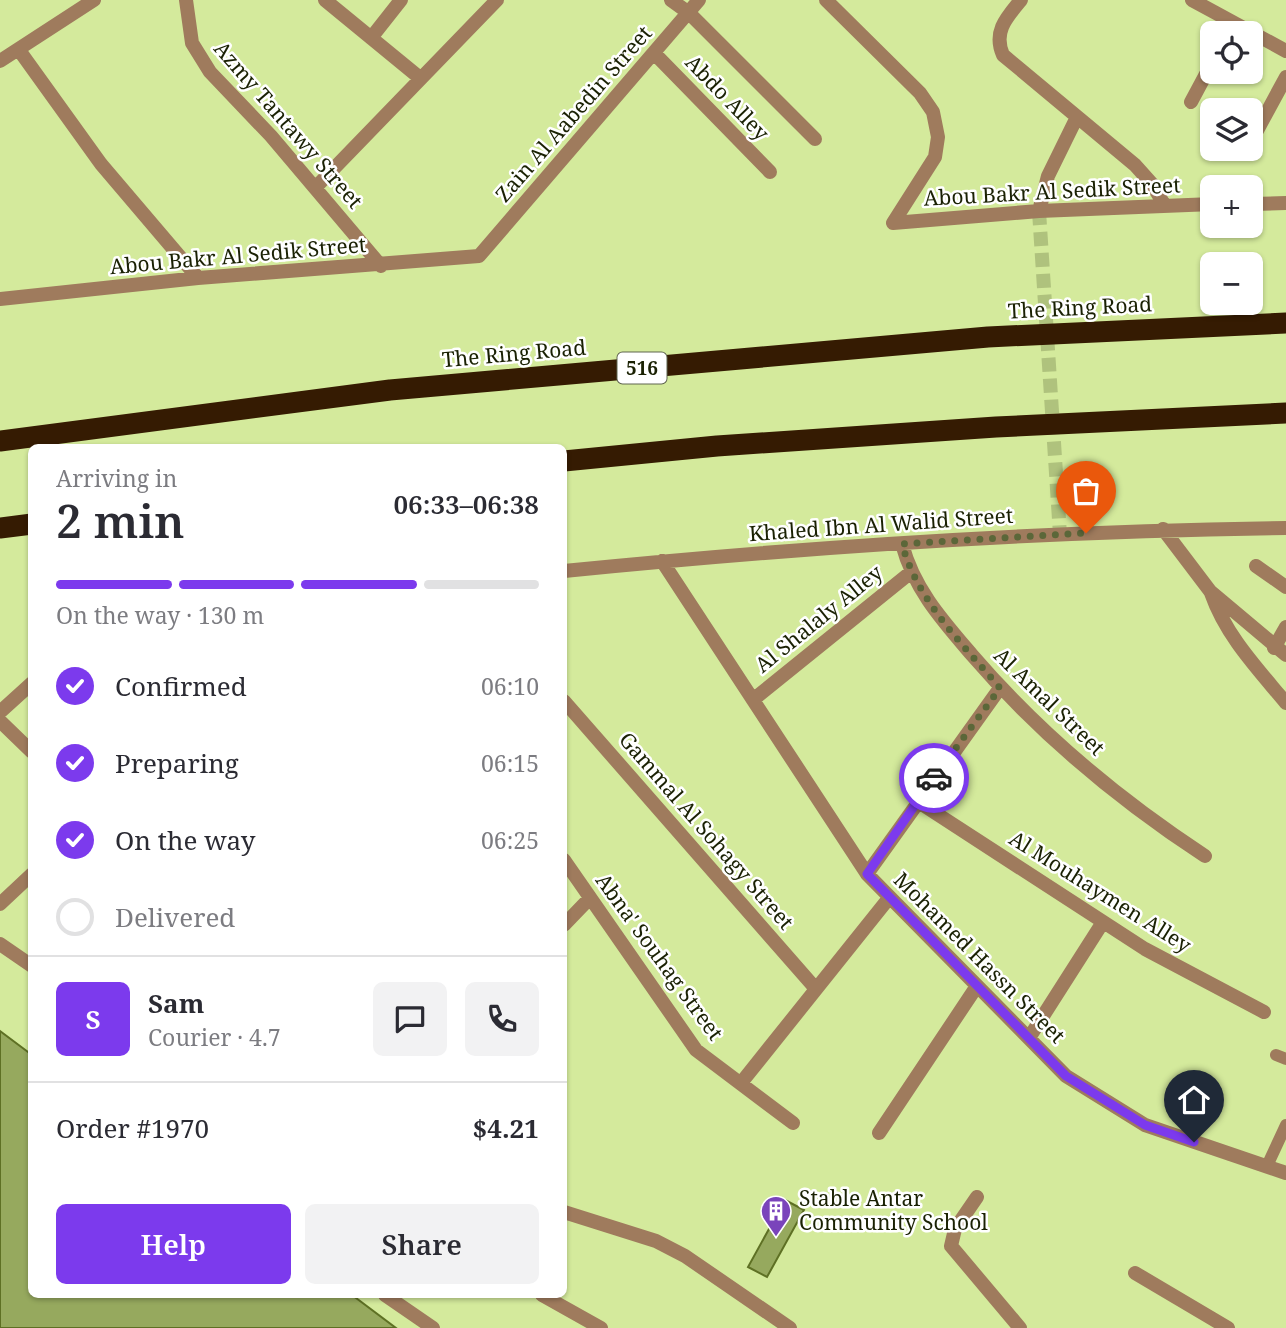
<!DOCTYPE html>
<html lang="en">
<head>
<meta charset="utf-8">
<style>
	:root { --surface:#fff; --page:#f2f2f3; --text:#2b2b33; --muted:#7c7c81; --line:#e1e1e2; --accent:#7c3aed }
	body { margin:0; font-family:"Noto Serif",serif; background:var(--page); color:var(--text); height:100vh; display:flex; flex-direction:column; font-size:26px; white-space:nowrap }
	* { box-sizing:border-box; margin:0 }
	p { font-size:23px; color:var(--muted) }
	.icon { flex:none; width:38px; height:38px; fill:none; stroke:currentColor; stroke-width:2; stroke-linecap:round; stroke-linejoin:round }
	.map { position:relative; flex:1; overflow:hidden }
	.details { position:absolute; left:28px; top:444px; width:539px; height:854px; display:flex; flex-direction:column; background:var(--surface); border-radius:10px; box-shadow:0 2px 5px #0004 }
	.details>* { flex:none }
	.controls { position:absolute; left:1200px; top:21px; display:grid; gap:14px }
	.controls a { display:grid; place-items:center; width:63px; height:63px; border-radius:10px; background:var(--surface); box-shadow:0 2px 5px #0004; font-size:35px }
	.pin { position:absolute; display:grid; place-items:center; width:60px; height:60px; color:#fff; margin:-72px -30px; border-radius:50% 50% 50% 0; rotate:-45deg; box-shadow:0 0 7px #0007 }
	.pin .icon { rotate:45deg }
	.courier { position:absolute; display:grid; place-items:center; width:70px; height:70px; margin:-35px; border:5px solid #7c3aed; border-radius:50%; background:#fff; color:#222; box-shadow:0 2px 9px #0007 }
	.headline em { font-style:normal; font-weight:600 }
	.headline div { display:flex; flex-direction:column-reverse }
	.headline { display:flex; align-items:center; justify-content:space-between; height:119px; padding:0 28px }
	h1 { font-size:46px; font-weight:600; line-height:52px }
	.bar { display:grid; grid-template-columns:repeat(4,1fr); gap:10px 7px; align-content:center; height:84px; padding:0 28px }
	.bar i { height:9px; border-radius:5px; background:var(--line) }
	.bar .selected { background:var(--accent) }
	.bar p { grid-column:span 4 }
	.line { display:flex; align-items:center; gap:18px; padding:0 28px; border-top:2px solid var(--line) }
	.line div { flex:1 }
	.round { display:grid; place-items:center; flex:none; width:74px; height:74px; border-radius:10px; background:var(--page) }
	ol { padding:0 28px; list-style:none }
	li { display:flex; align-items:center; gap:21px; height:77px }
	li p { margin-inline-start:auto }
	li .icon { padding:7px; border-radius:50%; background:var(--accent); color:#fff; stroke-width:4 }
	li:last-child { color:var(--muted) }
	li i { width:38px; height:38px; border:4px solid var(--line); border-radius:50% }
	.cta { display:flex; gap:14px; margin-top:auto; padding:14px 28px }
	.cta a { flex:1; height:80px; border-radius:10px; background:var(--accent); color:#fff; font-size:28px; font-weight:600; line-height:80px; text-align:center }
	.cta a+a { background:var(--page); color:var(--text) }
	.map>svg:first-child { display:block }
	.building { fill:#96a95e; stroke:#5e7024; stroke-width:2 }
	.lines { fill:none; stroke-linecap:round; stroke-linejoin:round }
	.minor-tunnel { stroke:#afc27d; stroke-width:14; stroke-dasharray:14 7; stroke-linecap:butt }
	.service { stroke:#9f7b5d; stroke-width:12 }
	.minor { stroke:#9f7b5d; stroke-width:14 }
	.motorway { stroke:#351b02; stroke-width:21 }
	.done { stroke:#5b6739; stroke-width:7; stroke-dasharray:0 12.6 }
	.route { stroke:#7c3aed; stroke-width:9 }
	.labels { text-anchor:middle; stroke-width:5; stroke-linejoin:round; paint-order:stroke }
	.shield { fill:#fff; stroke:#5f644f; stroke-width:2 }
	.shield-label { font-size:19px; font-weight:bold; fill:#1a2103 }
	.street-label { font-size:21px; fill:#1a2103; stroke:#fff }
	.poi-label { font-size:21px; fill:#1a2103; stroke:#fff; text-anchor:start }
</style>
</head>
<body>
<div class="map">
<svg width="1286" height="1328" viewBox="0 0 1286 1328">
	<rect width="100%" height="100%" fill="#d4ea9c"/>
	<path class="building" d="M0,1031L32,1055V1295H352L396,1328H0Z
		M785,1200L804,1210L767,1277L748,1267Z"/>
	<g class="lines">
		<path class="minor-tunnel" d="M1039,211L1060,535"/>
		<path class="service" d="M1276,1055L1286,1059
			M1267,1166L1286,1125"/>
		<path class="minor" d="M186,0L192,43L210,72L271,136L381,266
			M325,0L420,78
			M671,0L689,13L815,139
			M826,0L920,93L933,112L938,137L935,157L893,223
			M1021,0C1006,18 993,32 1003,55L1135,165L1152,184L1165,206
			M1192,0L1286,51
			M371,38L401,0
			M19,50L101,164L198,278
			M654,53L770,172
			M0,61L94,0
			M1191,102L1213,61
			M1253,138L1286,77
			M315,188L497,0
			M1251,204L1286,203
			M1039,211L1048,176L1077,117
			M893,223L1039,211L1213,204
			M0,299L198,278L479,256L699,0
			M1163,529L1210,591L1286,655
			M902,544C914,589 942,620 972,655C1040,734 1118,799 1205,856
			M662,561L867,874L1066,1076L1145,1125L1286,1173
			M1256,566L1286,587
			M564,571C803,547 1045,531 1286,528
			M1211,593C1226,636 1257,668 1286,703
			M1274,648L1286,627
			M754,699L910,573
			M564,701L816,989
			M0,712L32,683
			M0,721L32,752
			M917,801L1145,949L1264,1012
			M564,860L696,1050L793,1123
			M867,874L1000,688
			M0,904L32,874
			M564,925L589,899
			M0,944L32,966
			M1029,1038L1103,922
			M741,1083L889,898
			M879,1133L977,986
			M977,1197L955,1229L951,1246L1020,1328
			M564,1212L656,1241L685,1256L790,1328
			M1135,1273L1228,1328
			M385,1295L433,1328
			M542,1295L601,1328"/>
		<path class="motorway" d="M0,441L390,390L988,337L1286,323
			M564,461L717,446L996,427L1286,413
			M0,528L32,524"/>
	</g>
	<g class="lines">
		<path class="done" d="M934,778L1000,688C962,643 918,602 902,544L1086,533"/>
		<path class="route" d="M934,778L867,874L1066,1076L1145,1125L1194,1142"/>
	</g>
	<defs>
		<g id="building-pin" transform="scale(1.575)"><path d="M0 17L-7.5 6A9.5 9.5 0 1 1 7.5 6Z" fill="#7a44bb" stroke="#fff"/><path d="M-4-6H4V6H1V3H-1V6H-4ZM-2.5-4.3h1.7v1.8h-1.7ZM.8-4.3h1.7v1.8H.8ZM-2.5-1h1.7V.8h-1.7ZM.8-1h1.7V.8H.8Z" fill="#fff"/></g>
	</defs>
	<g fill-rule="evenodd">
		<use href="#building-pin" x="776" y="1211"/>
	</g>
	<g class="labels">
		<rect class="shield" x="617.5" y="352.5" width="49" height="31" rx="5"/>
		<g class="shield-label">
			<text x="642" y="375">516</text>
		</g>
		<g class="street-label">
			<text transform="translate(727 98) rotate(46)" y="7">Abdo Alley</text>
			<text transform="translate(574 114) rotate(-49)" y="7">Zain Al Aabedin Street</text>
			<text transform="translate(288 125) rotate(49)" y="7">Azmy Tantawy Street</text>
			<text transform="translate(1052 192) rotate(-3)" y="7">Abou Bakr Al Sedik Street</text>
			<text transform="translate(238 256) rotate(-5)" y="7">Abou Bakr Al Sedik Street</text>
			<text transform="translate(1080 308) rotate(-3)" y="7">The Ring Road</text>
			<text transform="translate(514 354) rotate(-5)" y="7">The Ring Road</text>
			<text transform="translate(881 525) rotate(-4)" y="7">Khaled Ibn Al Walid Street</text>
			<text transform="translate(819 619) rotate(-39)" y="7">Al Shalaly Alley</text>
			<text transform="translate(1049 702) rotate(44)" y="7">Al Amal Street</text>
			<text transform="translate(706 831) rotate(49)" y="7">Gammal Al Sohagy Street</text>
			<text transform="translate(1100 892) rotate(32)" y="7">Al Mouhaymen Alley</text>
			<text transform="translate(659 957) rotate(54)" y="7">Abna' Souhag Street</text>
			<text transform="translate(979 958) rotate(45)" y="7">Mohamed Hassn Street</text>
		</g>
		<g class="poi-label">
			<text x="799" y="1206">Stable Antar<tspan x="799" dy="24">Community School</tspan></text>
		</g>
	</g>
</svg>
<div class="controls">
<a><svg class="icon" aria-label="locate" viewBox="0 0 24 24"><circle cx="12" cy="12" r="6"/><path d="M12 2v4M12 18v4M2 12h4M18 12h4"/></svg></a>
<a><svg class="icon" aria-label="layers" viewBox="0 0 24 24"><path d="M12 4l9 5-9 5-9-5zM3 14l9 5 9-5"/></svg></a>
<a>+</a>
<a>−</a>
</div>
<div class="pin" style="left:1086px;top:533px;background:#ea580c"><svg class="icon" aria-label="bag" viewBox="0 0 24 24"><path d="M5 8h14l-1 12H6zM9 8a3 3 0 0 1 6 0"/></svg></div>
<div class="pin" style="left:1194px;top:1142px;background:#1f2937"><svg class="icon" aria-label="home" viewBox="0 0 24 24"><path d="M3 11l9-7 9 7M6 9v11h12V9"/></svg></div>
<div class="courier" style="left:934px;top:778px"><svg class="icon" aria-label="car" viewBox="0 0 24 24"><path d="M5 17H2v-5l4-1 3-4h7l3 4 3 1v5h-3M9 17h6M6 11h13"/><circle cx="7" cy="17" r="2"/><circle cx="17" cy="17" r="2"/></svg></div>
<section class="details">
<div class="headline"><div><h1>2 min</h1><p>Arriving in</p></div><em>06:33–06:38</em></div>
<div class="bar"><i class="selected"></i><i class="selected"></i><i class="selected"></i><i></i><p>On the way · 130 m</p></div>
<ol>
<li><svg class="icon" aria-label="check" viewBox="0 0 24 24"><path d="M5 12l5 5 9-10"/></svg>Confirmed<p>06:10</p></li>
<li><svg class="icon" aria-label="check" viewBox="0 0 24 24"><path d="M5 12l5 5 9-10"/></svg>Preparing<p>06:15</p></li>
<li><svg class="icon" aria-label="check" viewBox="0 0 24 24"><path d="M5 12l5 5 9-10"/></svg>On the way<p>06:25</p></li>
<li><i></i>Delivered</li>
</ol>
<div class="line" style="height:126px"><b class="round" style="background:var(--accent);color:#fff">S</b><div><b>Sam</b><p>Courier · 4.7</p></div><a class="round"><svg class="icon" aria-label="chat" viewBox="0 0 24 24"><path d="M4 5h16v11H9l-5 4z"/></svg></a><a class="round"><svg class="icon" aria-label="phone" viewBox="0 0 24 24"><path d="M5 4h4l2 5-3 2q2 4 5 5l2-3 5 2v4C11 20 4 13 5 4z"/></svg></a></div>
<div class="line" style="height:91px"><div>Order #1970</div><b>$4.21</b></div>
<div class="cta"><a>Help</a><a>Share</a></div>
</section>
</div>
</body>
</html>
